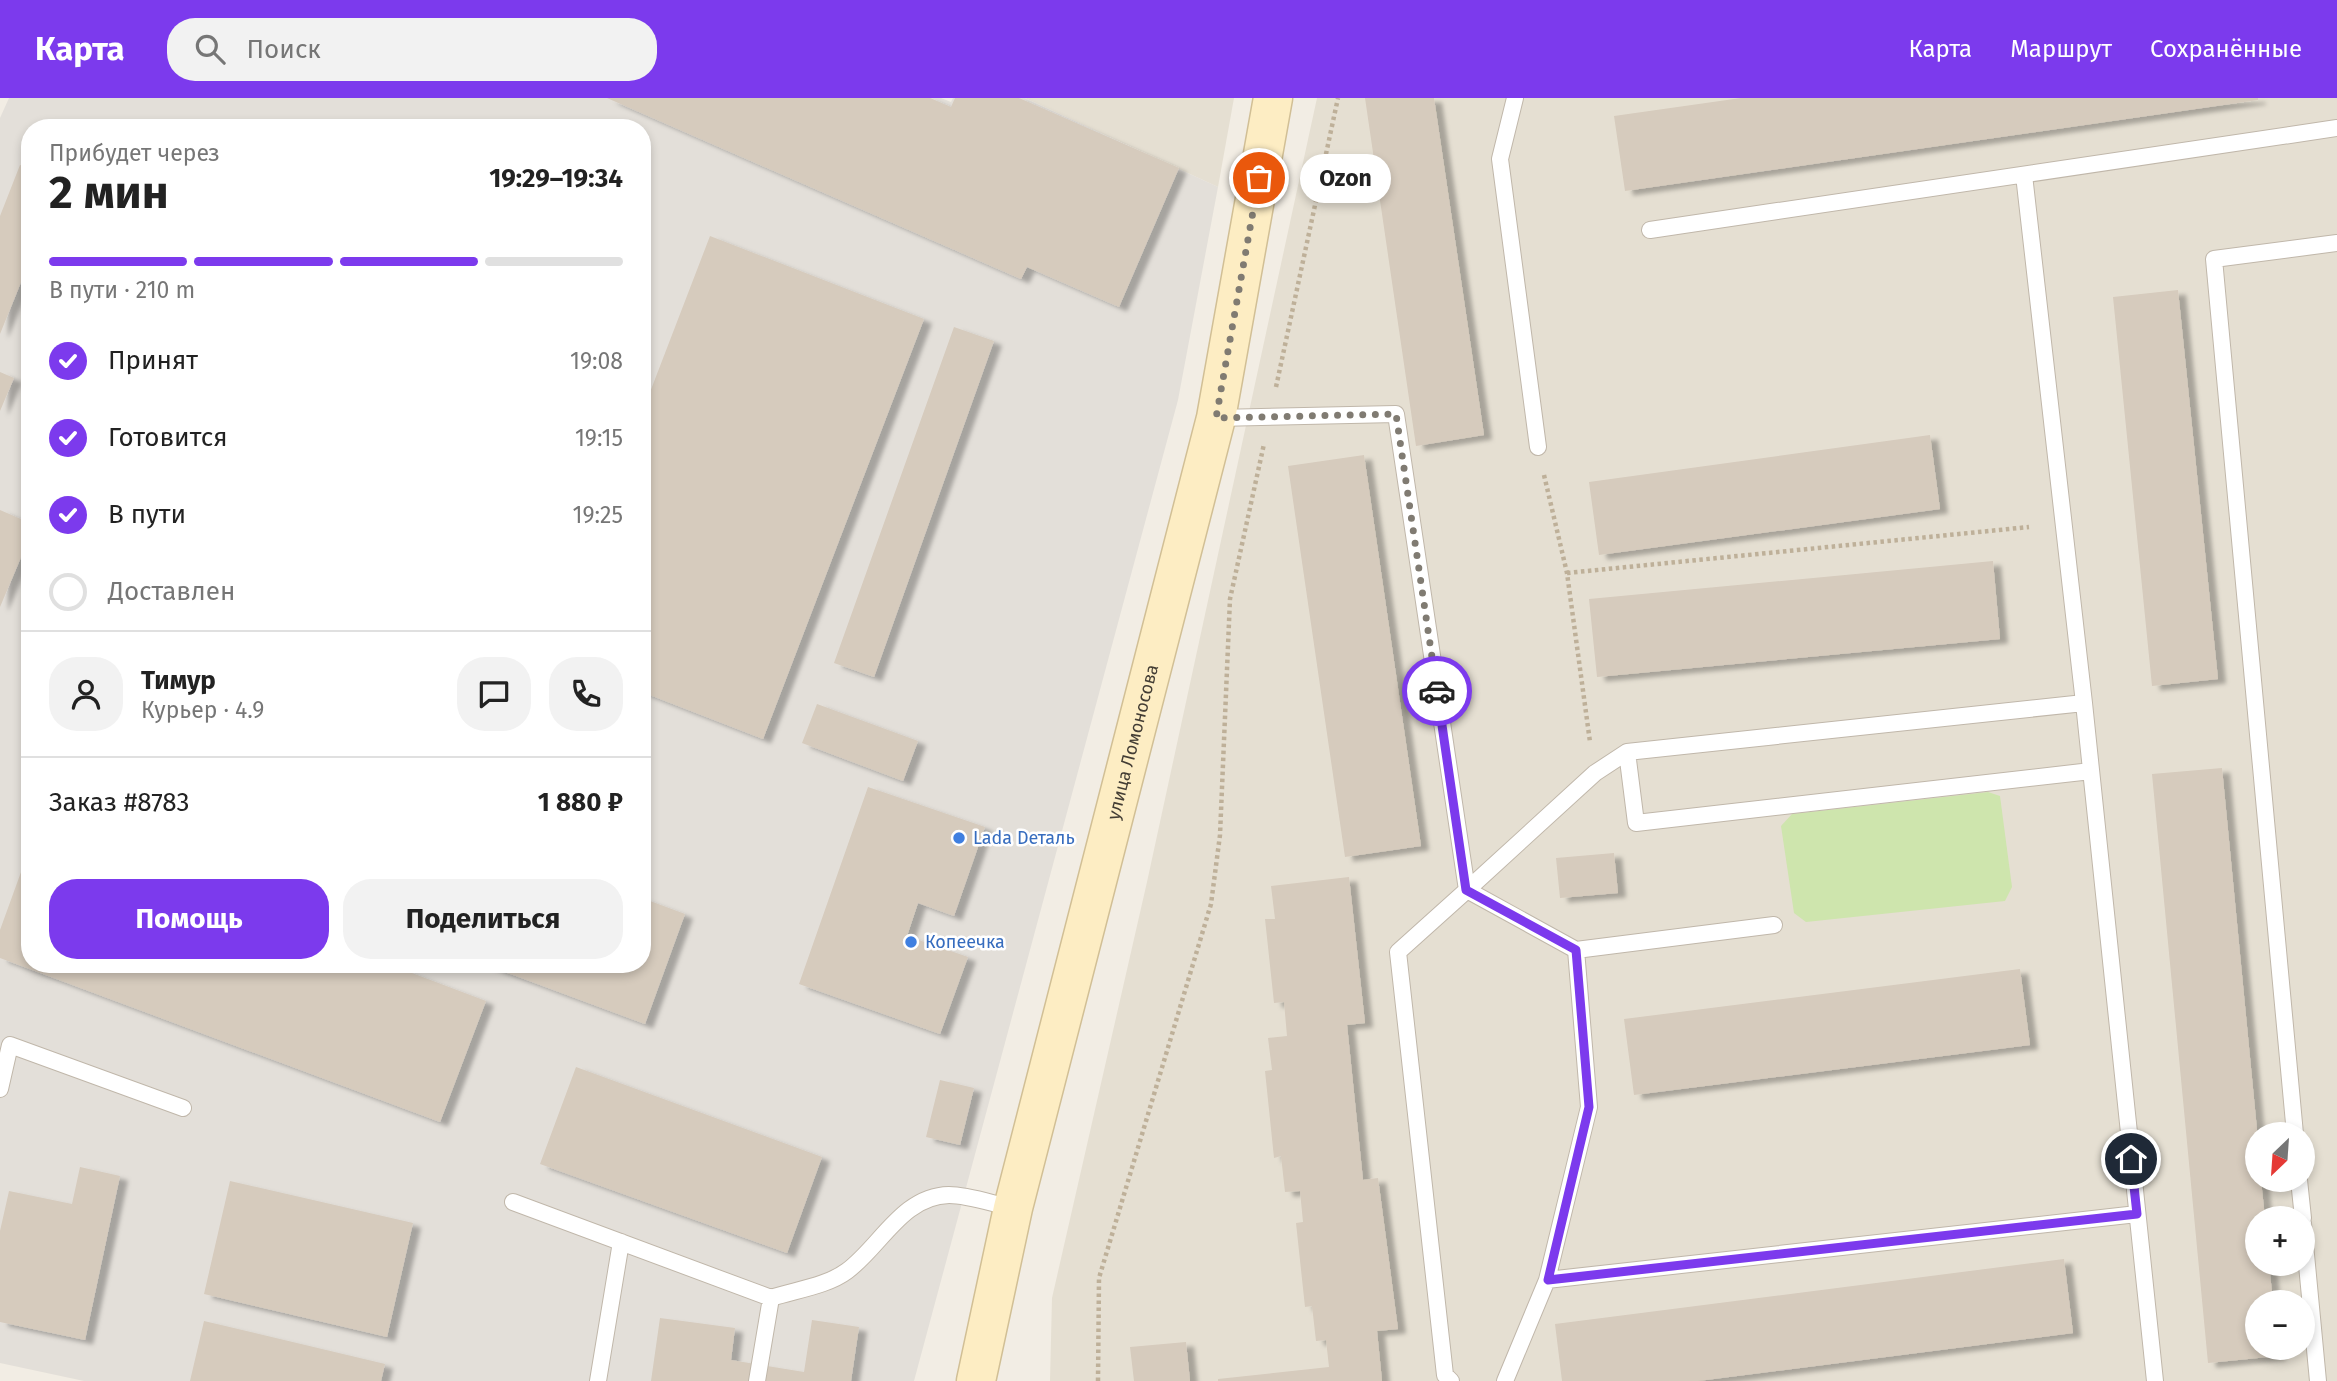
<!DOCTYPE html>
<html lang="ru">
<head>
<meta charset="utf-8">
<style>
	:root { --surface:#fff; --page:#f2f2f2; --text:#222; --muted:#767676; --line:#e0e0e0; --accent:#7c3aed }
	body { margin:0; font-family:"Fira Sans",sans-serif; background:var(--page); color:var(--text); height:100vh; display:flex; flex-direction:column; font-size:26px; white-space:nowrap }
	* { box-sizing:border-box; margin:0 }
	p { font-size:23px; color:var(--muted) }
	.icon { flex:none; width:38px; height:38px; fill:none; stroke:currentColor; stroke-width:2; stroke-linecap:round; stroke-linejoin:round }
	.map { position:relative; flex:1; overflow:hidden }
	.sheet { position:absolute; left:21px; top:21px; width:630px; height:854px; display:flex; flex-direction:column; background:var(--surface); border-radius:28px; box-shadow:0 4px 10px #0003 }
	.sheet>* { flex:none }
	.needle { width:46px; rotate:205deg }
	.tools { position:absolute; left:2245px; top:1024px; display:grid; gap:14px }
	.tools a { display:grid; place-items:center; width:70px; height:70px; border-radius:50%; background:var(--surface); box-shadow:0 4px 10px #0003; font-size:35px }
	.pin { position:absolute; display:grid; place-items:center; width:60px; height:60px; color:#fff; margin:-30px; border:4px solid #fff; border-radius:50%; box-shadow:0 2px 7px #0007 }
	.courier { position:absolute; display:grid; place-items:center; width:70px; height:70px; margin:-35px; border:5px solid #7c3aed; border-radius:50%; background:#fff; color:#222; box-shadow:0 2px 9px #0007 }
	.bubble { position:absolute; height:49px; border-radius:24px; background:var(--surface); box-shadow:0 4px 10px #0003; font-size:23px; font-weight:700; line-height:49px; text-align:center }
	.headline em { font-style:normal; font-weight:700 }
	.headline div { display:flex; flex-direction:column-reverse }
	.headline { display:flex; align-items:center; justify-content:space-between; height:119px; padding:0 28px }
	h1 { font-size:46px; font-weight:700; line-height:52px }
	.bar { display:grid; grid-template-columns:repeat(4,1fr); gap:10px 7px; align-content:center; height:84px; padding:0 28px }
	.bar i { height:9px; border-radius:5px; background:var(--line) }
	.bar .active { background:var(--accent) }
	.bar p { grid-column:span 4 }
	.line { display:flex; align-items:center; gap:18px; padding:0 28px; border-top:2px solid var(--line) }
	.line div { flex:1 }
	.round { display:grid; place-items:center; flex:none; width:74px; height:74px; border-radius:28px; background:var(--page) }
	ol { padding:0 28px; list-style:none }
	li { display:flex; align-items:center; gap:21px; height:77px }
	li p { margin-inline-start:auto }
	li .icon { padding:7px; border-radius:50%; background:var(--accent); color:#fff; stroke-width:4 }
	li:last-child { color:var(--muted) }
	li i { width:38px; height:38px; border:4px solid var(--line); border-radius:50% }
	.action { display:flex; gap:14px; margin-top:auto; padding:14px 28px }
	.action a { flex:1; height:80px; border-radius:28px; background:var(--accent); color:#fff; font-size:28px; font-weight:700; line-height:80px; text-align:center }
	.action a+a { background:var(--page); color:var(--text) }
	header { display:flex; align-items:center; gap:42px; box-sizing:border-box; height:98px; padding:0 35px; background:var(--accent); color:#fff }
	header strong { font-size:33px }
	nav { display:flex; gap:38px; margin-inline-start:auto; font-size:24px }
	.search { width:490px; height:63px; background:var(--page); display:flex; align-items:center; gap:18px; box-sizing:border-box; padding:0 24px; border-radius:28px; color:var(--muted); font-size:26px }
	.map>svg:first-child { display:block }
	.residential { fill:#e5dfd2; fill-rule:evenodd }
	.industrial { fill:#e3dfd9; fill-rule:evenodd }
	.green { fill:#cee5ad }
	.building { fill:#d6cbbd; filter:url(#shadow) }
	.lines { fill:none; stroke-linecap:round; stroke-linejoin:round }
	.lane-casing { stroke:#c0b7aa; stroke-width:18 }
	.secondary-casing { stroke:#d1bf95; stroke-width:41 }
	.path { stroke:#beb099; stroke-width:4.5; stroke-dasharray:3.5 3.5; stroke-linecap:butt }
	.lane { stroke:#fff; stroke-width:16 }
	.secondary { stroke:#fdedc3; stroke-width:38 }
	.done { stroke:#807b72; stroke-width:7; stroke-dasharray:0 12.6 }
	.route { stroke:#7c3aed; stroke-width:9 }
	.shop-dot { fill:#3f7fe0; stroke:#fff; stroke-width:2.5 }
	.labels { text-anchor:middle; stroke-width:5; stroke-linejoin:round; paint-order:stroke }
	.street-label { font-size:18px; fill:#433d34; stroke:#fff }
	.shop-label { font-size:18px; fill:#366cbe; stroke:#fff; text-anchor:start }
</style>
</head>
<body>
<header>
<strong>Карта</strong>
<div class="search"><svg class="icon" aria-label="search" viewBox="0 0 24 24"><circle cx="10" cy="10" r="6"/><path d="M15 15l6 6"/></svg>Поиск</div>
<nav><a>Карта</a><a>Маршрут</a><a>Сохранённые</a></nav>
</header>
<div class="map">
<svg width="2337" height="1283" viewBox="0 0 2337 1283">
	<defs>
		<filter id="shadow"><feDropShadow dx="8" dy="4.5" stdDeviation="2" flood-color="#0004"/></filter>
	</defs>
	<rect width="100%" height="100%" fill="#f2ede4"/>
	<path class="residential" d="M1025,0H1234L1218,89Z
		M1317,0H2337V1283H1050L1052,1200L1147,784ZM2258,1036H2303V1082H2258ZM2258,1120H2303V1166H2258ZM2258,1204H2303V1250H2258Z"/>
	<path class="industrial" d="M9,0H941L951,4L953,0H1025L1218,89L1178,302L914,1283H84L0,1265V20ZM30,30H642V866H30Z"/>
	<path class="green" d="M1988,694L2000,698L2012,789L2005,803L1806,824L1794,815L1781,728L1792,716Z"/>
	<path class="building" d="M607,0H930L951,9L955,0H1019L1179,70L1119,209L1027,169L1021,181Z
		M1365,0H1434L1484,337L1416,348Z
		M1741,0H2258V2L1625,93L1614,18Z
		M20,67L30,70V162L0,236V118Z
		M710,138L924,221L763,641L642,594V315Z
		M2178,192L2218,581L2152,588L2113,199Z
		M954,229L994,243L874,579L834,565Z
		M0,274L14,280L0,313Z
		M1930,337L1940,411L1599,457L1589,384Z
		M1364,357L1421,748L1345,759L1288,368Z
		M0,412L30,425V438L0,509Z
		M1993,463L2000,541L1597,579L1589,501Z
		M817,606L918,643L903,683L802,645Z
		M2222,670L2258,1042V1082H2261L2265,1120H2258V1166H2269L2273,1204H2258V1250H2277L2278,1258L2208,1265L2152,676Z
		M868,689L985,729L954,818L918,805L907,838L968,859L940,936L799,886Z
		M29,752L30,866H388L486,903L440,1024L0,860V832Z
		M1614,755L1618,795L1560,800L1556,760Z
		M1349,779L1365,925L1347,927L1363,1082L1378,1080L1398,1231L1377,1233L1382,1283H1218V1281L1329,1269L1326,1242L1316,1243L1312,1208L1305,1209L1296,1125L1303,1124L1300,1093L1285,1094L1281,1058L1274,1060L1265,973L1272,972L1268,940L1287,938L1284,904L1274,905L1265,821H1275L1271,788Z
		M642,800L685,816L645,926L486,867L642,866Z
		M2020,871L2030,947L1634,997L1624,921Z
		M576,969L822,1059L787,1155L540,1066Z
		M940,982L974,990L960,1047L926,1039Z
		M80,1069L120,1078L85,1242L0,1224V1133L9,1093L72,1106Z
		M230,1083L413,1125L387,1239L204,1196Z
		M2064,1161L2073,1235L1698,1283H1562L1555,1226Z
		M660,1220L735,1230L731,1262L804,1274L812,1222L859,1229L851,1283H651Z
		M204,1223L385,1266L381,1283H190Z
		M1186,1244L1190,1283H1134L1130,1249Z"/>
	<g class="lines">
		<g class="lane-casing">
			<path id="lane" d="M1515,0L1500,61L1538,349
				M2024,77L2084,605L2155,1283
				M1650,132L2337,30
				M1217,320L1396,316L1467,792L1595,675L1627,654L2084,605
				M1627,654L1636,725L2091,673
				M0,991L10,947L183,1010
				M2295,1036L2214,161L2337,145
				M2299,1082L2303,1120
				M513,1104L771,1200
				M2303,1125L2318,1283
				M1547,1182L1589,1009L1576,852L1774,827
				M598,1283L621,1144
				M757,1283L771,1200C795,1192 827,1188 847,1173C881,1148 902,1098 949,1097C969,1097 993,1106 1013,1110
				M1451,1283L1445,1277L1398,854L1467,792L1576,852
				M1505,1283L1547,1182L2137,1116"/>
		</g>
		<g class="secondary-casing">
			<g id="secondary">
				<path id="s1" d="M976,1283L1013,1110L1216,320L1273,0"/>
			</g>
		</g>
		<path class="path" d="M1276,289L1338,0
			M1544,377L1567,475L1590,644
			M1567,475L2029,429
			M1098,1283L1099,1180L1211,806L1220,737L1230,501L1264,346"/>
		<use href="#lane" class="lane"/>
		<use href="#secondary" class="secondary"/>
	</g>
	<g class="lines">
		<path class="done" d="M1259,80L1216,320L1396,316L1437,593"/>
		<path class="route" d="M1437,593L1466,792L1576,852L1589,1009L1548,1182L2137,1116L2131,1061"/>
	</g>
	<g class="shop-dot">
		<circle cx="959" cy="740" r="7"/>
		<circle cx="911" cy="844" r="7"/>
	</g>
	<g class="labels">
		<g class="street-label">
			<text dy="6" stroke="none"><textPath href="#s1" startOffset="658">улица Ломоносова</textPath></text>
		</g>
		<g class="shop-label">
			<text x="973" y="746">Lada Dеталь</text>
			<text x="925" y="850">Копеечка</text>
		</g>
	</g>
</svg>
<div class="tools">
<a><svg class="needle" viewBox="-14 -14 28 28"><path d="M0-13l5 13h-10z" fill="#e53935"/><path d="M0 13l5-13h-10z" fill="#767676"/></svg></a>
<a>+</a>
<a>−</a>
</div>
<div class="pin" style="left:1259px;top:80px;background:#ea580c"><svg class="icon" aria-label="bag" viewBox="0 0 24 24"><path d="M5 8h14l-1 12H6zM9 8a3 3 0 0 1 6 0"/></svg></div>
<div class="pin" style="left:2131px;top:1061px;background:#1f2937"><svg class="icon" aria-label="home" viewBox="0 0 24 24"><path d="M3 11l9-7 9 7M6 9v11h12V9"/></svg></div>
<div class="courier" style="left:1437px;top:593px"><svg class="icon" aria-label="car" viewBox="0 0 24 24"><path d="M5 17H2v-5l4-1 3-4h7l3 4 3 1v5h-3M9 17h6M6 11h13"/><circle cx="7" cy="17" r="2"/><circle cx="17" cy="17" r="2"/></svg></div>
<div class="bubble" style="left:1300px;top:56px;width:91px">Ozon</div>
<section class="sheet">
<div class="headline"><div><h1>2 мин</h1><p>Прибудет через</p></div><em>19:29–19:34</em></div>
<div class="bar"><i class="active"></i><i class="active"></i><i class="active"></i><i></i><p>В пути · 210 m</p></div>
<ol>
<li><svg class="icon" aria-label="check" viewBox="0 0 24 24"><path d="M5 12l5 5 9-10"/></svg>Принят<p>19:08</p></li>
<li><svg class="icon" aria-label="check" viewBox="0 0 24 24"><path d="M5 12l5 5 9-10"/></svg>Готовится<p>19:15</p></li>
<li><svg class="icon" aria-label="check" viewBox="0 0 24 24"><path d="M5 12l5 5 9-10"/></svg>В пути<p>19:25</p></li>
<li><i></i>Доставлен</li>
</ol>
<div class="line" style="height:126px"><a class="round"><svg class="icon" aria-label="person" viewBox="0 0 24 24"><circle cx="12" cy="8" r="4"/><path d="M4 21q1-7 8-7t8 7"/></svg></a><div><b>Тимур</b><p>Курьер · 4.9</p></div><a class="round"><svg class="icon" aria-label="chat" viewBox="0 0 24 24"><path d="M4 5h16v11H9l-5 4z"/></svg></a><a class="round"><svg class="icon" aria-label="phone" viewBox="0 0 24 24"><path d="M5 4h4l2 5-3 2q2 4 5 5l2-3 5 2v4C11 20 4 13 5 4z"/></svg></a></div>
<div class="line" style="height:91px"><div>Заказ #8783</div><b>1 880 ₽</b></div>
<div class="action"><a>Помощь</a><a>Поделиться</a></div>
</section>
</div>
</body>
</html>
